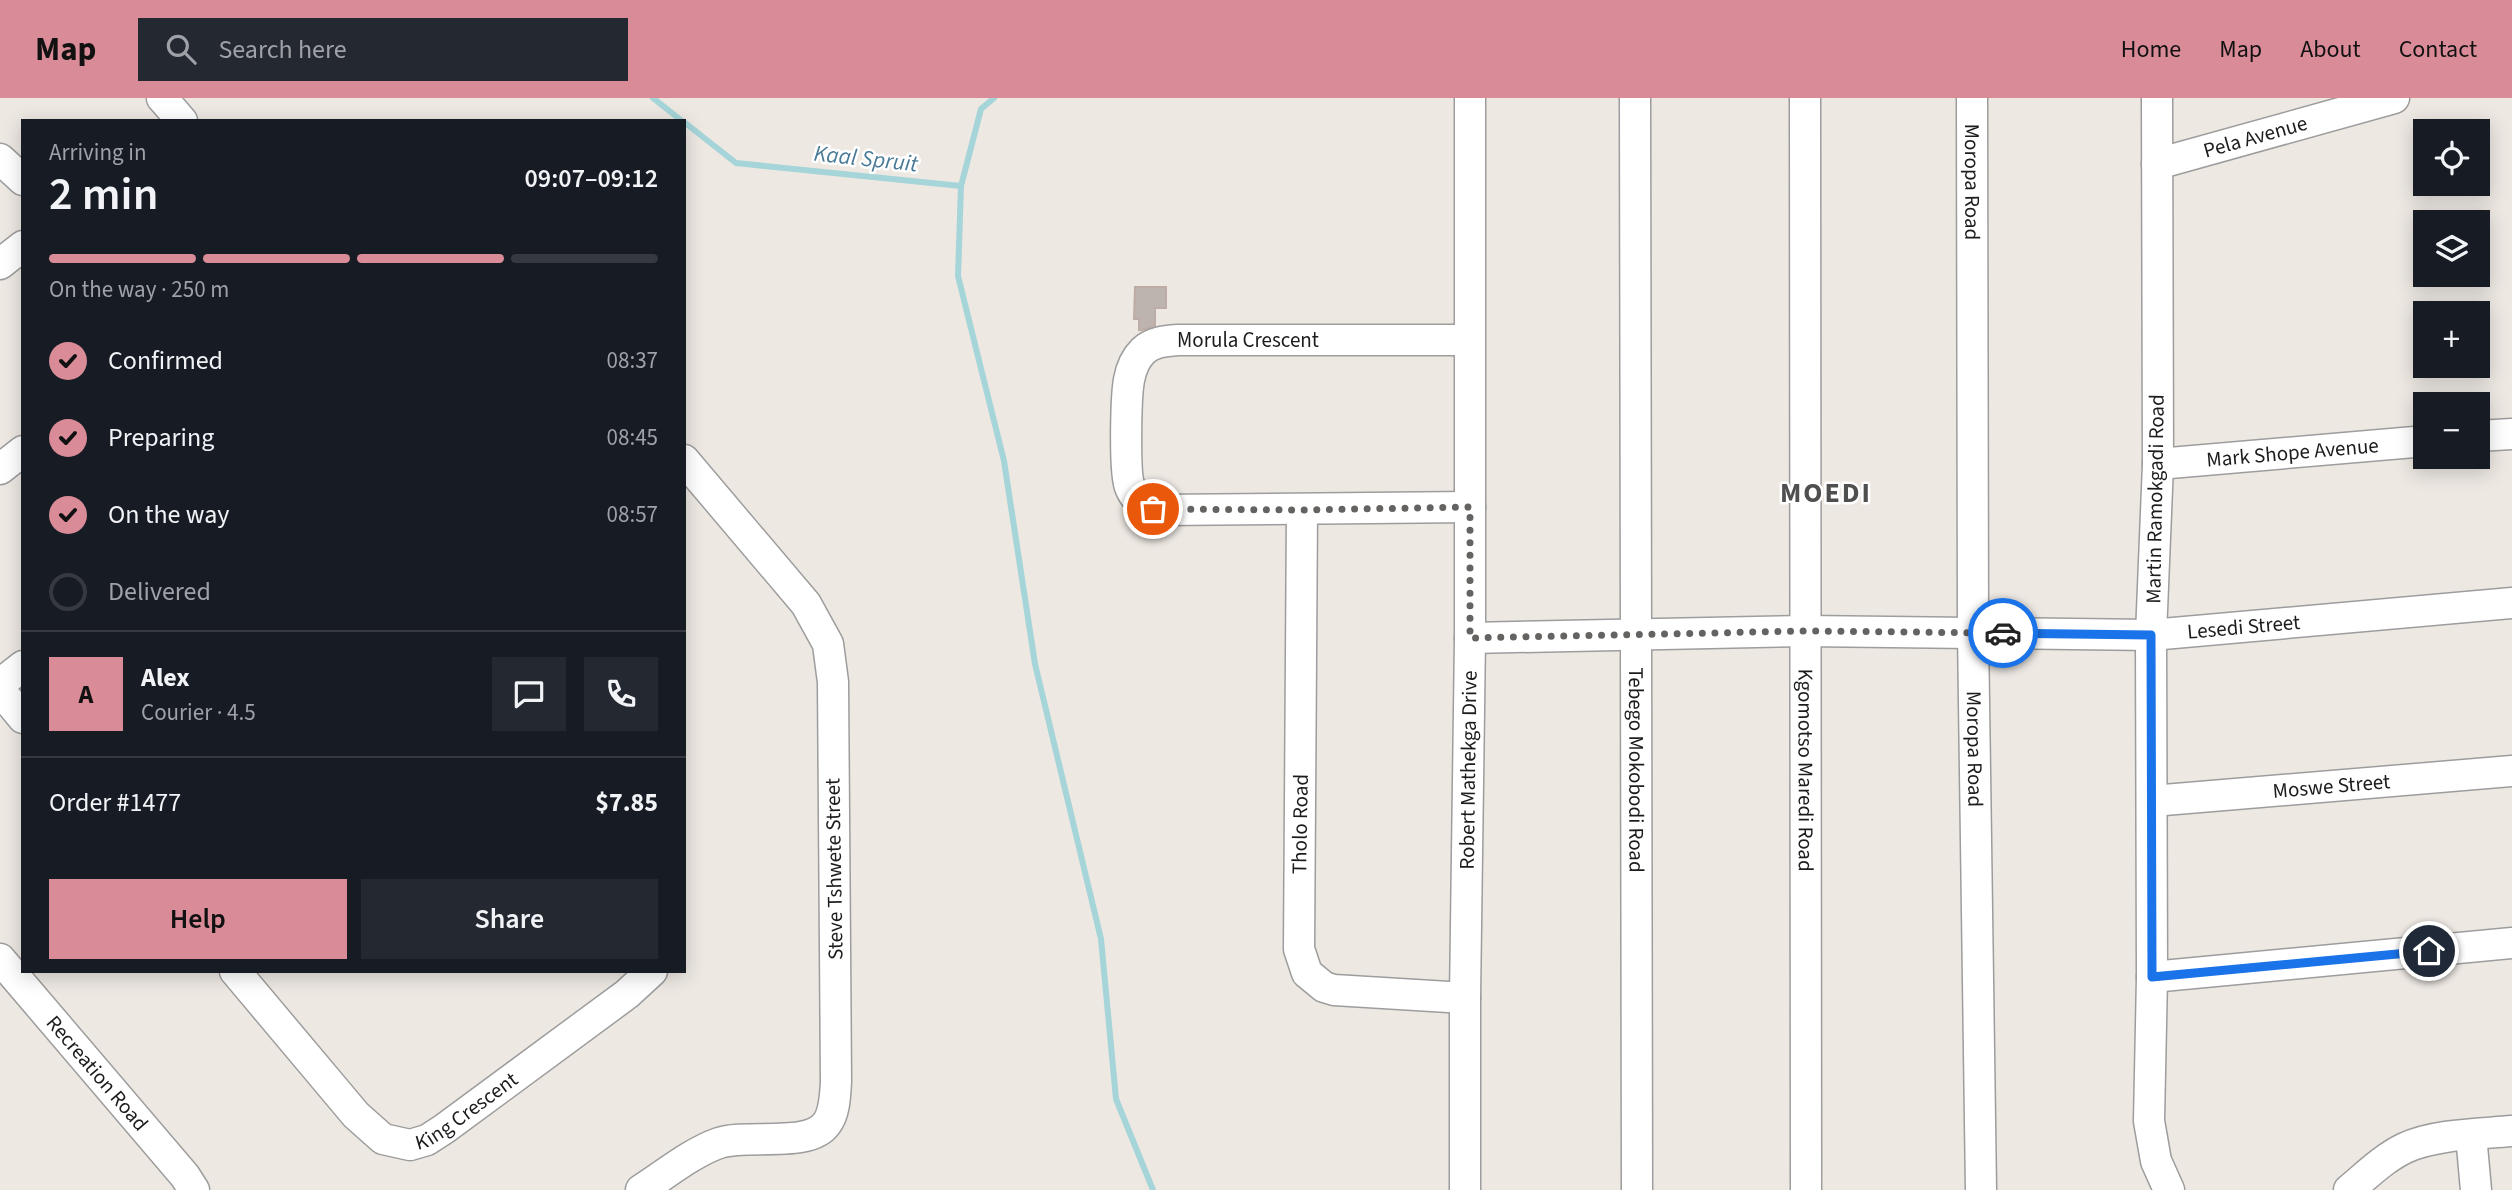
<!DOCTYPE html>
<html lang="en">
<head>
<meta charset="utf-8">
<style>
	:root { --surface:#171b24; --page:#242831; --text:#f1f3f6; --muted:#9ea1a6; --line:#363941; --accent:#da8b98 }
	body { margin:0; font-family:"Source Sans 3",sans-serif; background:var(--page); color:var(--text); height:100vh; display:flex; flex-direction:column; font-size:26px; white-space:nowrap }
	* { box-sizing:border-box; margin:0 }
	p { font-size:23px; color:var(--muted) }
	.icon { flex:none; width:38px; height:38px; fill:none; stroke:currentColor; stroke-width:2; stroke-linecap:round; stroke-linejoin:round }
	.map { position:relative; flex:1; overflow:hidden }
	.drawer { position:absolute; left:21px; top:21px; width:665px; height:854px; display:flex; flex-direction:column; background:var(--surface); border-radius:0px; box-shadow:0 4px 18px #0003 }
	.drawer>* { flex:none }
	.buttons { position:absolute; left:2413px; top:21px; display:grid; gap:14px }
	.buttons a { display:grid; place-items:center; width:77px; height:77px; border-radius:0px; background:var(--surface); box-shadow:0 4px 18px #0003; font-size:35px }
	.pin { position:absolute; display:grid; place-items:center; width:60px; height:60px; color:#fff; margin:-30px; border:4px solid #fff; border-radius:50%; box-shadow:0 2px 7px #0007 }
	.courier { position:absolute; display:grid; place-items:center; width:70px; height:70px; margin:-35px; border:5px solid #1a73e8; border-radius:50%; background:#fff; color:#222; box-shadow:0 2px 9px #0007 }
	.head em { font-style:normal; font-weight:600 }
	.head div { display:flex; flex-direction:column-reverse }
	.head { display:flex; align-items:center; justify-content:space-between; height:119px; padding:0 28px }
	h1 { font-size:46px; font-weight:600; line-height:52px }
	.bar { display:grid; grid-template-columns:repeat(4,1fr); gap:10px 7px; align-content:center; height:84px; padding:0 28px }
	.bar i { height:9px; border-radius:5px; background:var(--line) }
	.bar .active { background:var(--accent) }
	.bar p { grid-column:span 4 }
	.line { display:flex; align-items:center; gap:18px; padding:0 28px; border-top:2px solid var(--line) }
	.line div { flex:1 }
	.round { display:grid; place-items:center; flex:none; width:74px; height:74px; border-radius:0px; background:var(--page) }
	ol { padding:0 28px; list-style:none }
	li { display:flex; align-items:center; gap:21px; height:77px }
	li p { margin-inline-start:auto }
	li .icon { padding:7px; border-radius:50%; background:var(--accent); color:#111; stroke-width:4 }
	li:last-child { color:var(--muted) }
	li i { width:38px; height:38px; border:4px solid var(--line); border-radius:50% }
	.action { display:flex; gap:14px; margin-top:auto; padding:14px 28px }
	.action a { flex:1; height:80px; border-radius:0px; background:var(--accent); color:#111; font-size:28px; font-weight:600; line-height:80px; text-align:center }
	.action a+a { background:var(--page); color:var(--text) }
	header { display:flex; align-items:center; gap:42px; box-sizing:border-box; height:98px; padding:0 35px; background:var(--accent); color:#111 }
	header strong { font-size:33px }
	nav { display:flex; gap:38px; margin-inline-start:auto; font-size:24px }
	.search { width:490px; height:63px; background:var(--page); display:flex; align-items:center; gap:18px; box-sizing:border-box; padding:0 24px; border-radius:0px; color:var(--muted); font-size:26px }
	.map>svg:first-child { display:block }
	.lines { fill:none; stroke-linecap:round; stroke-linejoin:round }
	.stream { stroke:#a5d4d9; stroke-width:6 }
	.building { fill:#bdb3af; stroke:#beada6; stroke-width:2 }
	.minor-casing { stroke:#9d9d9d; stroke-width:33 }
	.minor { stroke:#fff; stroke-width:30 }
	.done { stroke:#656361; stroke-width:7; stroke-dasharray:0 12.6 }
	.route { stroke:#1a73e8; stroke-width:9 }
	.labels { text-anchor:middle; stroke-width:5; stroke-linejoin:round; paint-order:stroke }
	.street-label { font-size:21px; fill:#1c1c1c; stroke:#fff }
	.water-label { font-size:23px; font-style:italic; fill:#497a97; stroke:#fff }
	.district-label { font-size:28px; font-weight:bold; letter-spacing:2px; fill:#4f4f4f; stroke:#fff }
</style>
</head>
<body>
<header>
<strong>Map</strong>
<div class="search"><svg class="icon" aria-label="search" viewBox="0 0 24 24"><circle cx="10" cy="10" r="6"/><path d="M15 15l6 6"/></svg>Search here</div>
<nav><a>Home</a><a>Map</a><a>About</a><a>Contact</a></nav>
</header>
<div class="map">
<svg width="2512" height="1092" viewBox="0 0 2512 1092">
	<rect width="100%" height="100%" fill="#ede8e2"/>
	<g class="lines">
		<path class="stream" d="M653,0L682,23
			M684,24L736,65L961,88L981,11L994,0
			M961,88L958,178L1004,363L1035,566L1101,841L1116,1001L1153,1092"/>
	</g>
	<path class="building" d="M1135,189H1166V210H1155V228L1142,232H1139V221H1134Z"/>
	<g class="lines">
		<g class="minor-casing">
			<g id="minor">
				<path d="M162,0L182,23"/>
				<path id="s1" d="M1635,0L1637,1092"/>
				<path id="s2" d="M1805,0L1806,1092"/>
				<path id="s3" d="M1972,0L1973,534L1981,1092"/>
				<path d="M2157,0L2158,366L2151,537L2152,879L2149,1023L2156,1063L2169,1092"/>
				<path d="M0,61L23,82"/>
				<path id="s4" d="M2157,66L2394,0"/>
				<path d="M0,166L23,148"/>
				<path d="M1469,242H1178C1165,243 1152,244 1143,253C1135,261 1131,271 1129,282C1126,298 1124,376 1130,389C1136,404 1147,410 1163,412L1470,409"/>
				<path d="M2478,338L2512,336"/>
				<path id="s5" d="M2158,366L2426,343"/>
				<path d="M0,371L23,353"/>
				<path d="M1302,412L1299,851L1307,875L1324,889L1334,892L1465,900"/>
				<path id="s6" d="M1470,540L1806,533L2151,537L2512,505"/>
				<path d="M0,586L23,568"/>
				<path d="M0,592L23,620"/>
				<path id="s7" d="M2152,703L2512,673"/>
				<path id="s8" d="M0,861L185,1078L194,1092"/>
				<path id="s9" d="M235,873L356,1017L383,1041L410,1047L427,1042L444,1031L627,896L652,873"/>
				<path d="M2152,879L2512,845"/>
				<path d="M2471,1037L2476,1092"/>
				<path d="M641,1092C666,1076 691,1055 719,1045C747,1035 810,1051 827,1025C835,1014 835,997 836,984L833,584L828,546L806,506L684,362"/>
				<path id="s10" d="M1465,1092V900L1470,540V0"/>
				<path d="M2349,1092C2367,1077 2384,1060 2405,1050C2435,1036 2480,1036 2512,1033"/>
			</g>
		</g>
		<use href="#minor" class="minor"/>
	</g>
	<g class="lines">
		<path class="done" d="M1153,411L1302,412L1470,409V540L1806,533L2003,535"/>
		<path class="route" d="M2003,535L2151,537L2152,879L2429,853"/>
	</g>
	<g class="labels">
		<g class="street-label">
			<text dy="7" stroke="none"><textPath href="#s4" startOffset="102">Pela Avenue</textPath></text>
			<text dy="7" stroke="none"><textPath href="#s3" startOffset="84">Moropa Road</textPath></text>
			<text x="1248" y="249">Morula Crescent</text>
			<text dy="7" stroke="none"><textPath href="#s5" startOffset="135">Mark Shope Avenue</textPath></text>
			<text transform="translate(2155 401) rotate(-89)" y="7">Martin Ramokgadi Road</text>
			<text dy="7" stroke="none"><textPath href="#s6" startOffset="774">Lesedi Street</textPath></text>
			<text dy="7" stroke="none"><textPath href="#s3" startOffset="651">Moropa Road</textPath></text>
			<text dy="7" stroke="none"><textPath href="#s10" startOffset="420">Robert Mathekga Drive</textPath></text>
			<text dy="7" stroke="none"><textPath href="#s1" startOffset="672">Tebego Mokobodi Road</textPath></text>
			<text dy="7" stroke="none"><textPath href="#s2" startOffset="672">Kgomotso Maredi Road</textPath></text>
			<text dy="7" stroke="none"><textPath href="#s7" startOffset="180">Moswe Street</textPath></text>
			<text transform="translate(1300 726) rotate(-89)" y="7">Tholo Road</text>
			<text transform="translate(834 771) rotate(-91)" y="7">Steve Tshwete Street</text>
			<text dy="7" stroke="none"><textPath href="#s8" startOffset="150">Recreation Road</textPath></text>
			<text dy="7" stroke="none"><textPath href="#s9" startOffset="318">King Crescent</textPath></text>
		</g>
		<g class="water-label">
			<text transform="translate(866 60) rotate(6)" y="8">Kaal Spruit</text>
		</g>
		<g class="district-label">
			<text x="1826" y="404">MOEDI</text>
		</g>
	</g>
</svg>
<div class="buttons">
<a><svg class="icon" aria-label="locate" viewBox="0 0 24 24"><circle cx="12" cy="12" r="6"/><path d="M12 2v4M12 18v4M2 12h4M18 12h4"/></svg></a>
<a><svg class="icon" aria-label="layers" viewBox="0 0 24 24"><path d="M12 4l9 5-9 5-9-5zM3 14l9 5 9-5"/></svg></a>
<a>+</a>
<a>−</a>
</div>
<div class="pin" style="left:1153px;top:411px;background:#ea580c"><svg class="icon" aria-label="bag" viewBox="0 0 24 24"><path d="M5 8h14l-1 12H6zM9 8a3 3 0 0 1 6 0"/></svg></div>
<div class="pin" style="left:2429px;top:853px;background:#1f2937"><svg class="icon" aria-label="home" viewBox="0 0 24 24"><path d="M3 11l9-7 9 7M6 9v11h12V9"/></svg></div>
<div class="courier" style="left:2003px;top:535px"><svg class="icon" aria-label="car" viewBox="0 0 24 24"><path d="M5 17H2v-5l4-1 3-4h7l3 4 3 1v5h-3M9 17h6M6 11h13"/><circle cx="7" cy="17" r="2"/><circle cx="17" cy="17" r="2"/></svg></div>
<section class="drawer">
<div class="head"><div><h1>2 min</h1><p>Arriving in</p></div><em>09:07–09:12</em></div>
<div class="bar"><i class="active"></i><i class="active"></i><i class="active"></i><i></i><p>On the way · 250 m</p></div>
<ol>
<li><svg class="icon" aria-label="check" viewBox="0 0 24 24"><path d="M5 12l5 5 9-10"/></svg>Confirmed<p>08:37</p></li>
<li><svg class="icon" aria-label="check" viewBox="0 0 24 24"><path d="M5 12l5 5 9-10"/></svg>Preparing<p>08:45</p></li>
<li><svg class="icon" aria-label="check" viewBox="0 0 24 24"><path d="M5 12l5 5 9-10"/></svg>On the way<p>08:57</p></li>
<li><i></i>Delivered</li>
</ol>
<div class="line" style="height:126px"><b class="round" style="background:var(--accent);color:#111">A</b><div><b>Alex</b><p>Courier · 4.5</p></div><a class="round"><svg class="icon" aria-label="chat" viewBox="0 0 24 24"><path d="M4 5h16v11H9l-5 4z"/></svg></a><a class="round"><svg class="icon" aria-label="phone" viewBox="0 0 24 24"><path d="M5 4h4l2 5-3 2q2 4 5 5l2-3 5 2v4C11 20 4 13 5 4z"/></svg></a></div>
<div class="line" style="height:91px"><div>Order #1477</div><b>$7.85</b></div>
<div class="action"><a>Help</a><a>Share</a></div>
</section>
</div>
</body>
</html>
